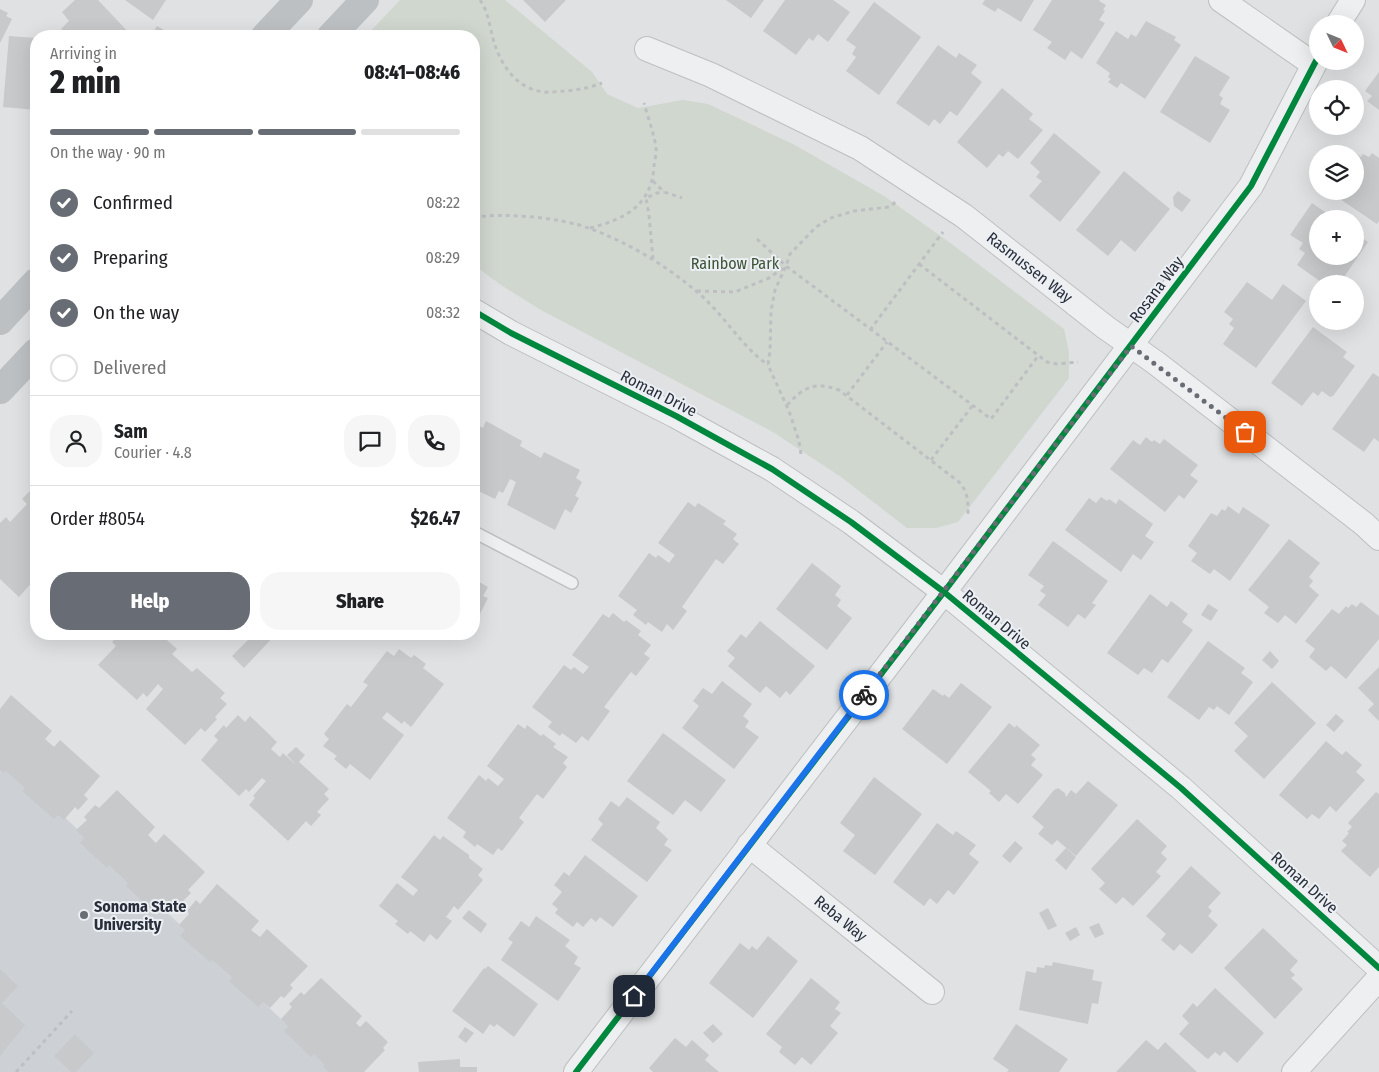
<!DOCTYPE html>
<html lang="en">
<head>
<meta charset="utf-8">
<style>
	:root { --surface:#fff; --page:#f6f6f6; --text:#202124; --muted:#757577; --line:#e0e0e0; --accent:#686d75 }
	body { margin:0; font-family:"Fira Sans Condensed",sans-serif; background:var(--page); color:var(--text); height:100vh; display:flex; flex-direction:column; font-size:19px; white-space:nowrap }
	* { box-sizing:border-box; margin:0 }
	p { font-size:16px; color:var(--muted) }
	.icon { flex:none; width:28px; height:28px; fill:none; stroke:currentColor; stroke-width:2; stroke-linecap:round; stroke-linejoin:round }
	.map { position:relative; flex:1; overflow:hidden }
	.panel { position:absolute; left:30px; top:30px; width:450px; height:610px; display:flex; flex-direction:column; background:var(--surface); border-radius:20px; box-shadow:0 5px 20px #0002 }
	.panel>* { flex:none }
	.needle { width:32px; rotate:133deg }
	.fabs { position:absolute; left:1309px; top:15px; display:grid; gap:10px }
	.fabs a { display:grid; place-items:center; width:55px; height:55px; border-radius:50%; background:var(--surface); box-shadow:0 5px 20px #0002; font-size:25px }
	.pin { position:absolute; display:grid; place-items:center; width:42px; height:42px; color:#fff; margin:-21px; border-radius:10px; box-shadow:0 2px 8px #0006 }
	.courier { position:absolute; display:grid; place-items:center; width:50px; height:50px; margin:-25px; border:4px solid #1a73e8; border-radius:50%; background:#fff; color:#222; box-shadow:0 1px 6px #0007 }
	.head em { font-style:normal; font-weight:800 }
	.head div { display:flex; flex-direction:column-reverse }
	.head { display:flex; align-items:center; justify-content:space-between; height:85px; padding:0 20px }
	h1 { font-size:32px; font-weight:800; line-height:38px }
	.bar { display:grid; grid-template-columns:repeat(4,1fr); gap:8px 5px; align-content:center; height:60px; padding:0 20px }
	.bar i { height:6px; border-radius:4px; background:var(--line) }
	.bar .active { background:var(--accent) }
	.bar p { grid-column:span 4 }
	.line { display:flex; align-items:center; gap:12px; padding:0 20px; border-top:1px solid var(--line) }
	.line div { flex:1 }
	.round { display:grid; place-items:center; flex:none; width:52px; height:52px; border-radius:20px; background:var(--page) }
	ol { padding:0 20px; list-style:none }
	li { display:flex; align-items:center; gap:15px; height:55px }
	li p { margin-inline-start:auto }
	li .icon { padding:5px; border-radius:50%; background:var(--accent); color:#fff; stroke-width:4 }
	li:last-child { color:var(--muted) }
	li i { width:28px; height:28px; border:2px solid var(--line); border-radius:50% }
	.primary-button { display:flex; gap:10px; margin-top:auto; padding:10px 20px }
	.primary-button a { flex:1; height:58px; border-radius:20px; background:var(--accent); color:#fff; font-size:20px; font-weight:800; line-height:58px; text-align:center }
	.primary-button a+a { background:var(--page); color:var(--text) }
	.map>svg:first-child { display:block }
	.built { fill:#cdd1d6 }
	.green { fill:#d0d7cf }
	.building { fill:#c7c9cb }
	.lines { fill:none; stroke-linecap:round; stroke-linejoin:round }
	.service-casing { stroke:#bdbfc1; stroke-width:14 }
	.minor-casing { stroke:#bdbfc1; stroke-width:26 }
	.path { stroke:#bdbfc2; stroke-width:3; stroke-dasharray:4 4; stroke-linecap:butt }
	.service { stroke:#eeeff0; stroke-width:11 }
	.minor { stroke:#eeeff0; stroke-width:24 }
	.secondary { stroke:#bdc0c3; stroke-width:28 }
	.cycleway-casing { stroke:#eceff3; stroke-width:9 }
	.cycleway { stroke:#00873e; stroke-width:6 }
	.done { stroke:#686d75; stroke-width:5; stroke-dasharray:0 9 }
	.route { stroke:#1a73e8; stroke-width:6 }
	.poi-dot { fill:#686d75; stroke:#eceff3; stroke-width:2 }
	.labels { text-anchor:middle; stroke-width:4; stroke-linejoin:round; paint-order:stroke }
	.park-label { font-size:16px; fill:#3e5437; stroke:#eceff3 }
	.street-label { font-size:16px; fill:#282f3a; stroke:#eceff3 }
	.poi-label { font-size:16px; font-weight:bold; fill:#282f3a; stroke:#eceff3; text-anchor:start }
</style>
</head>
<body>
<div class="map">
<svg width="1379" height="1072" viewBox="0 0 1379 1072">
	<rect width="100%" height="100%" fill="#dfe1e3"/>
	<path class="built" d="M0,757L338,1072H0Z"/>
	<path class="green" d="M400,0H505L592,72L607,94L638,108L683,100L708,104L793,144L884,196L949,242L1064,329L1069,352V378L958,522L936,528H907L841,477L773,432L541,310L501,285L474,265V36H366Z"/>
	<path class="building" d="M75,0H98L132,36H67L61,29L69,21L62,12Z
		M125,0H166L153,20Z
		M523,0H566L545,22Z
		M726,0H764L751,18Z
		M785,0H833L850,12L828,42L818,34L813,41L809,38L796,55L763,31Z
		M985,0H1034L1021,22L998,8L995,12L982,4Z
		M1052,0H1100L1099,1L1106,5L1103,10L1105,11L1099,20L1105,23L1082,59L1071,51L1065,60L1047,48L1052,42L1033,30Z
		M874,2L921,37L879,95L846,71L856,57L852,54L856,47L846,40Z
		M0,9L8,13L6,16L12,19L0,43Z
		M1146,21L1176,37L1174,40L1181,45L1145,99L1121,83L1117,88L1108,82L1111,79L1108,77L1110,73L1096,63L1116,31L1128,39L1131,34L1136,37Z
		M157,26L171,34L169,36H151Z
		M9,36L36,38V110L3,107Z
		M938,45L956,58L959,53L977,65L971,73L982,82L957,116L950,111L940,124L934,119L929,126L896,103Z
		M1195,56L1230,77L1219,95L1223,98L1220,104L1230,110L1210,143L1160,112Z
		M1379,72V110L1367,101L1372,96L1365,91Z
		M1002,88L1033,114L1029,119L1043,130L1018,159L1008,151L1003,157L999,154L987,168L957,142Z
		M1054,133L1101,172L1060,222L1029,196L1042,181L1036,177L1040,172L1030,163Z
		M1353,151L1361,157L1363,154L1369,157L1372,153L1379,158V221L1377,224L1328,191H1355V154H1351Z
		M1124,171L1170,209L1135,252L1121,240L1108,256L1076,230Z
		M1178,191L1191,200L1182,212L1174,206L1173,197Z
		M1312,203L1335,219H1318V256H1355V233L1368,242L1344,277L1342,276L1341,278L1336,274L1330,284H1324L1297,265L1305,253L1299,249L1303,243L1290,235Z
		M1247,282L1272,300L1283,284L1306,301L1256,368L1223,344L1234,328L1229,324L1233,319L1224,312Z
		M1313,327L1347,352L1343,357L1355,366L1333,396L1330,397L1322,391L1318,396L1313,392L1302,406L1271,383Z
		M1373,373L1379,377V442L1374,438L1364,452L1332,429Z
		M486,421L522,441L520,446L541,458L544,452L580,470L576,478L582,482L575,496L579,498L571,513L565,509L555,530L507,505L516,482L510,479L503,493L499,491L495,499L474,489V423L483,428Z
		M1146,437L1152,442L1154,440L1160,444L1164,439L1198,465L1190,475L1198,481L1184,499L1179,495L1165,512L1110,469L1133,440L1140,445Z
		M36,485V578L19,597L0,579V523L6,517L10,522L27,504L22,499Z
		M1101,497L1107,501L1109,499L1116,504L1119,499L1153,524L1145,536L1154,542L1141,560L1133,554L1121,572L1065,530L1089,498L1096,503Z
		M688,502L695,507L698,503L726,521L723,524L737,534L733,539L739,544L723,564L716,559L682,607L687,611L673,630L667,624L662,632L648,622L646,625L633,615L637,610L618,596L649,553L656,558L658,555L669,563L675,555L658,543Z
		M1228,506L1239,514L1243,507L1270,525L1230,581L1214,569L1210,574L1191,561L1197,553L1188,546L1211,513L1217,516L1222,509L1225,511Z
		M1289,539L1320,563L1309,577L1313,581L1309,586L1319,595L1296,624L1285,615L1278,623L1264,613L1269,607L1248,590Z
		M1053,541L1108,581L1092,603L1096,605L1085,619L1078,614L1068,627L1038,605L1046,595L1040,591L1044,586L1028,575Z
		M812,563L841,586L835,595L841,600L837,606L852,618L827,650L776,609Z
		M474,579L488,587L483,596L488,598L474,626Z
		M1150,594L1167,607L1171,601L1188,614L1182,622L1193,630L1168,663L1162,659L1152,673L1144,668L1138,675L1107,653Z
		M1361,602L1379,616V639L1346,679L1331,666L1326,671L1309,657L1315,649L1305,641L1332,609L1339,614L1346,606L1348,608L1352,604L1356,607Z
		M1208,604L1218,610L1211,621L1201,615Z
		M613,613L624,622L626,620L641,631L638,635L651,645L644,654L650,658L636,676L631,672L604,707L610,711L588,741L582,736L576,743L562,733L560,736L548,727L552,722L532,707L564,665L571,670L574,667L583,674L589,667L572,655L603,614L609,618Z
		M760,621L815,666L790,695L786,691L780,698L766,686L760,693L728,666L735,658L727,651L741,634L746,638Z
		M120,634H160L177,649L172,654L192,672L197,668L225,693L220,698L227,704L215,717L217,719L205,732L201,728L185,745L146,709L163,689L158,684L147,697L143,693L137,700L98,665L116,646L112,642Z
		M254,634H276L244,668L232,656Z
		M1208,641L1245,668L1241,673L1253,682L1229,715L1217,706L1214,710L1209,707L1199,720L1167,697Z
		M399,649L411,658L414,655L426,664L423,668L444,684L411,727L404,721L402,724L387,712L382,718L404,735L370,780L350,764L346,769L334,759L337,756L323,746L329,739L324,734L347,704L351,707L368,685L363,682L387,651L394,656Z
		M1270,651L1279,661L1272,669L1262,660Z
		M1379,667V721L1368,710L1374,704L1358,688Z
		M722,681L752,704L743,716L749,721L745,727L759,737L734,769L682,728L699,706L693,701L703,688L712,694Z
		M1272,682L1316,723L1264,779L1234,751L1248,736L1234,723Z
		M961,683L992,707L947,764L902,729L933,689L943,696L944,694L949,698Z
		M11,695L52,731L45,739L54,747L60,740L100,776L84,795L88,799L78,810L75,807L64,820L58,815L54,819L22,791L25,788L6,771L4,773L0,770V709Z
		M1336,714L1344,721L1334,732L1326,725Z
		M238,715L245,722L250,716L277,742L271,749L280,757L283,753L296,765L287,755L296,747L305,755L299,762L329,789L324,794L329,799L317,812L321,815L311,826L306,821L288,841L249,805L255,798L253,796L266,781L262,778L249,792L246,789L239,796L201,760L218,740L214,736L224,725L226,728Z
		M1009,723L1015,728L1016,725L1040,745L1031,755L1036,759L1031,765L1043,775L1018,804L1006,794L999,802L989,793L991,791L968,772Z
		M518,724L525,729L527,725L541,736L543,734L556,744L553,747L568,757L563,763L567,767L543,799L537,794L519,818L524,822L502,851L498,848L493,855L477,844L475,847L463,837L466,832L447,818L479,775L486,781L488,778L498,786L504,779L487,766Z
		M663,733L726,780L701,812L685,800L673,815L627,781Z
		M1326,741L1342,755L1346,751L1362,765L1356,772L1365,780L1336,812L1330,806L1319,819L1312,814L1307,819L1279,795Z
		M874,777L922,814L875,875L843,851L855,835L840,823Z
		M1088,781L1118,805L1076,856L1057,840L1052,845L1038,834L1044,827L1032,817L1054,790L1058,788L1065,793L1066,797L1071,790L1076,794Z
		M117,790L155,827L148,835L156,843L164,834L205,872L188,890L191,893L180,904L178,902L167,913L161,908L155,913L126,886L128,883L109,865L107,868L80,843L84,838L76,830L87,820L84,817L95,805L99,808Z
		M1376,792L1379,794V867L1370,877L1341,851L1347,845L1342,841L1349,833L1347,832L1352,827L1348,823Z
		M627,797L660,822L656,828L668,839L664,845L672,850L647,882L591,840L603,824L598,819L611,801L619,807Z
		M1137,819L1167,846L1161,853L1167,859L1156,872L1161,876L1133,906L1123,897L1116,904L1099,889L1105,883L1091,869Z
		M937,823L953,835L956,831L976,845L969,854L979,862L954,895L948,890L937,904L930,898L924,906L893,882Z
		M434,835L440,840L443,836L469,855V858L483,869L478,875L483,880L458,910L454,906L446,917L452,921L437,940L430,934L424,942L410,931L408,934L395,924L398,921L379,906L397,883L413,896L418,890L401,877Z
		M1015,841L1023,848L1010,863L1002,856Z
		M1066,848L1076,857L1066,870L1055,860Z
		M585,855L638,896L613,927L600,917L596,922L591,918L583,927L577,922L573,927L555,913L558,909L552,904L562,892L554,885L564,872L569,876Z
		M1191,866L1221,893L1208,907L1212,911L1208,916L1218,925L1192,954L1180,944L1174,951L1161,940L1166,934L1146,916Z
		M217,884L259,921L251,930L260,937L267,929L308,966L290,985L293,988L284,998L281,996L270,1008L263,1002L258,1007L229,981L232,977L212,960L210,962L180,936L185,930L179,925L189,914L187,911L196,900L200,904Z
		M1048,908L1057,926L1048,930L1039,913Z
		M469,910L487,924L481,933L462,918Z
		M536,916L570,940L565,946L578,957L574,964L581,968L558,1001L501,960L513,942L508,939L521,921L529,927Z
		M1099,923L1104,934L1095,938L1089,927Z
		M1076,927L1080,935L1070,941L1065,933Z
		M1263,928L1298,961L1290,970L1295,975L1291,978L1303,989L1275,1019L1224,968Z
		M768,936L798,961L753,1018L709,983L740,943L749,950L752,946L757,950Z
		M1053,962L1094,970L1092,980L1102,982L1098,1004L1092,1003L1088,1024L1019,1010L1026,971L1036,973L1037,967L1044,968L1045,965L1052,966Z
		M488,966L538,1004L514,1037L497,1024L494,1027L490,1024L483,1034L452,1011L484,968L485,969Z
		M0,969L18,986L2,1003L25,1025L0,1056Z
		M321,978L362,1016L356,1023L360,1027L366,1021L388,1042L383,1048L385,1050L364,1072H329L323,1067L325,1065L314,1054L311,1057L284,1031L288,1026L281,1019L292,1007L289,1004L301,992L304,995Z
		M811,978L840,1002L835,1009L841,1013L830,1026L838,1033L811,1065L802,1057L795,1065L779,1052L782,1047L766,1034Z
		M1215,988L1264,1033L1237,1063L1224,1051L1220,1056L1215,1052L1208,1059L1205,1057L1179,1034L1189,1023L1182,1016L1193,1003L1197,1007Z
		M713,1024L723,1034L713,1043L703,1033Z
		M1016,1024L1068,1059L1059,1072H1007L1009,1070L993,1059Z
		M465,1027L474,1033L466,1043L458,1037Z
		M75,1034L94,1053L76,1072H71L54,1056Z
		M675,1038L686,1047L692,1040L709,1055L705,1060L719,1072H653L649,1068Z
		M1146,1040L1158,1050L1165,1042L1197,1072H1116Z
		M460,1059V1067H477V1072H419L418,1062Z"/>
	<g class="lines">
		<g class="service-casing">
			<path id="service" d="M474,532L572,583"/>
		</g>
		<g class="minor-casing">
			<path id="minor" d="M1221,0L1313,64
				M1338,24L1353,0
				M647,49L711,75L860,148L964,216L1105,327L1156,363L1364,524L1379,538
				M474,311L511,333L676,416L772,469L851,522L944,592L1181,788L1379,968
				M749,845L932,992
				M576,1072L944,592L1251,186L1318,57
				M1294,1072L1379,978"/>
		</g>
		<path class="path" d="M480,0C490,14 490,33 496,48C504,70 520,90 545,92C551,93 558,91 564,91C578,90 589,88 602,83
			M653,181L664,192L682,198
			M474,217C506,213 560,217 591,229C629,243 665,265 696,291C723,313 740,345 768,365
			M590,228C625,219 651,206 654,167C654,161 657,154 656,148C654,133 648,118 644,103
			M757,239L786,266
			M653,259L649,215L646,198L657,193L664,192
			M919,264L1047,362L1057,364L1078,362
			M697,291L735,292L769,278L786,266L991,419L1038,356
			M870,330L943,232
			M847,395L887,342
			M787,405C804,387 815,381 839,390L959,482C968,492 968,501 968,514
			M801,454L799,441L789,411L768,365L770,351L771,311L775,290L786,266L790,254L816,227L831,218L854,211L889,207L897,201
			M931,460L973,405
			M16,1072L72,1011"/>
		<use href="#service" class="service"/>
		<use href="#minor" class="minor"/>
		<path class="secondary" d="M265,36L299,0
			M331,36L365,0
			M0,321L36,282
			M0,390L36,352"/>
		<g class="cycleway-casing">
			<path id="cycleway" d="M474,311L511,333L676,416L772,469L851,522L944,592L1181,788L1379,968
				M576,1072L944,592L1251,186L1318,57"/>
		</g>
		<use href="#cycleway" class="cycleway"/>
	</g>
	<g class="lines">
		<path class="done" d="M864,695L1131,346L1245,432"/>
		<path class="route" d="M634,996L864,695"/>
	</g>
	<circle class="poi-dot" cx="84" cy="915" r="5"/>
	<g class="labels">
		<g class="park-label">
			<text x="735" y="269">Rainbow Park</text>
		</g>
		<g class="street-label">
			<text transform="translate(1030 267) rotate(38)" y="6">Rasmussen Way</text>
			<text transform="translate(1156 289) rotate(-53)" y="6">Rosana Way</text>
			<text transform="translate(659 393) rotate(27)" y="6">Roman Drive</text>
			<text transform="translate(997 619) rotate(40)" y="6">Roman Drive</text>
			<text transform="translate(1305 882) rotate(42)" y="6">Roman Drive</text>
			<text transform="translate(841 918) rotate(39)" y="6">Reba Way</text>
		</g>
		<g class="poi-label">
			<text x="94" y="912">Sonoma State<tspan x="94" dy="18">University</tspan></text>
		</g>
	</g>
</svg>
<div class="fabs">
<a><svg class="needle" viewBox="-14 -14 28 28"><path d="M0-13l5 13h-10z" fill="#e53935"/><path d="M0 13l5-13h-10z" fill="#757577"/></svg></a>
<a><svg class="icon" aria-label="locate" viewBox="0 0 24 24"><circle cx="12" cy="12" r="6"/><path d="M12 2v4M12 18v4M2 12h4M18 12h4"/></svg></a>
<a><svg class="icon" aria-label="layers" viewBox="0 0 24 24"><path d="M12 4l9 5-9 5-9-5zM3 14l9 5 9-5"/></svg></a>
<a>+</a>
<a>−</a>
</div>
<div class="pin" style="left:1245px;top:432px;background:#ea580c"><svg class="icon" aria-label="bag" viewBox="0 0 24 24"><path d="M5 8h14l-1 12H6zM9 8a3 3 0 0 1 6 0"/></svg></div>
<div class="pin" style="left:634px;top:996px;background:#1f2937"><svg class="icon" aria-label="home" viewBox="0 0 24 24"><path d="M3 11l9-7 9 7M6 9v11h12V9"/></svg></div>
<div class="courier" style="left:864px;top:695px"><svg class="icon" aria-label="bike" viewBox="0 0 24 24"><circle cx="6" cy="16" r="4"/><circle cx="18" cy="16" r="4"/><path d="M6 16l4-8h5l3 8M10 8l3 8H6M13 5h3"/></svg></div>
<section class="panel">
<div class="head"><div><h1>2 min</h1><p>Arriving in</p></div><em>08:41–08:46</em></div>
<div class="bar"><i class="active"></i><i class="active"></i><i class="active"></i><i></i><p>On the way · 90 m</p></div>
<ol>
<li><svg class="icon" aria-label="check" viewBox="0 0 24 24"><path d="M5 12l5 5 9-10"/></svg>Confirmed<p>08:22</p></li>
<li><svg class="icon" aria-label="check" viewBox="0 0 24 24"><path d="M5 12l5 5 9-10"/></svg>Preparing<p>08:29</p></li>
<li><svg class="icon" aria-label="check" viewBox="0 0 24 24"><path d="M5 12l5 5 9-10"/></svg>On the way<p>08:32</p></li>
<li><i></i>Delivered</li>
</ol>
<div class="line" style="height:90px"><a class="round"><svg class="icon" aria-label="person" viewBox="0 0 24 24"><circle cx="12" cy="8" r="4"/><path d="M4 21q1-7 8-7t8 7"/></svg></a><div><b>Sam</b><p>Courier · 4.8</p></div><a class="round"><svg class="icon" aria-label="chat" viewBox="0 0 24 24"><path d="M4 5h16v11H9l-5 4z"/></svg></a><a class="round"><svg class="icon" aria-label="phone" viewBox="0 0 24 24"><path d="M5 4h4l2 5-3 2q2 4 5 5l2-3 5 2v4C11 20 4 13 5 4z"/></svg></a></div>
<div class="line" style="height:65px"><div>Order #8054</div><b>$26.47</b></div>
<div class="primary-button"><a>Help</a><a>Share</a></div>
</section>
</div>
</body>
</html>
